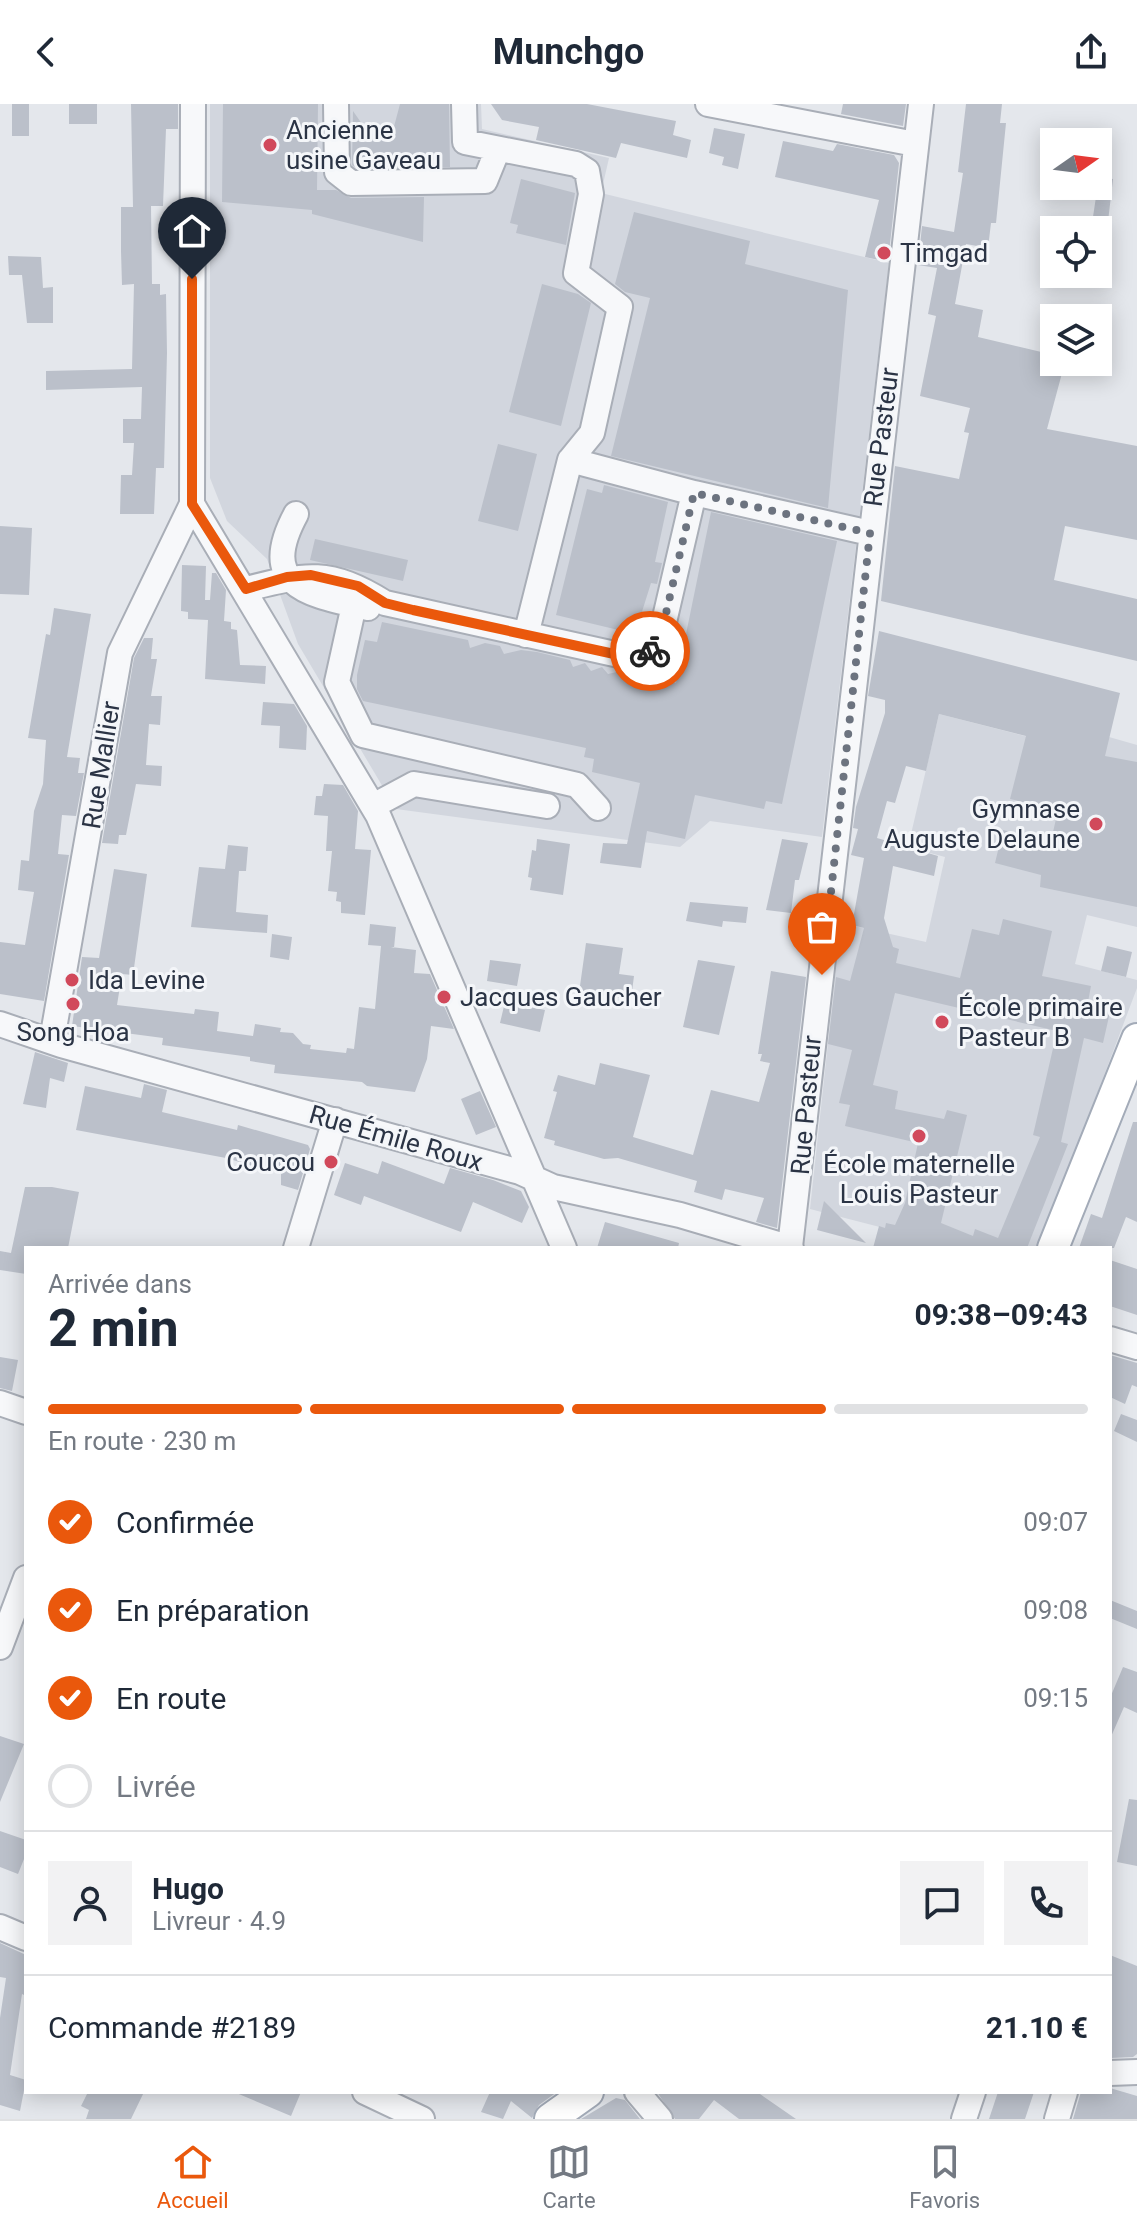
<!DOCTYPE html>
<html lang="fr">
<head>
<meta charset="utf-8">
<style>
	:root { --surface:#fff; --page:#f2f2f3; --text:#1f2937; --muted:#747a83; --line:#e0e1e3; --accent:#ea580c }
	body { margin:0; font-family:Roboto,sans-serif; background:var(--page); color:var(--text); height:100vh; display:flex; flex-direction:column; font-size:30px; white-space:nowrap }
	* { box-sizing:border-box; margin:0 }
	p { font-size:26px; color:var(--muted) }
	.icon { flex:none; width:44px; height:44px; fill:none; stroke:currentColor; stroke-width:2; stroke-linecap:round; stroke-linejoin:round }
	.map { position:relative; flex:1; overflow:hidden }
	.side { position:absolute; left:24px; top:1142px; width:1088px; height:848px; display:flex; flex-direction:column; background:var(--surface); border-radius:0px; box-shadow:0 4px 20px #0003 }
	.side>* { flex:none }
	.needle { width:52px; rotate:76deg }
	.buttons { position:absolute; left:1040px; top:24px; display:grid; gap:16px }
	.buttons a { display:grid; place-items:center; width:72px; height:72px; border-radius:0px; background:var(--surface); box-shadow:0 4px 20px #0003; font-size:40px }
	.pin { position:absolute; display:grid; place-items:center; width:68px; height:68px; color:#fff; margin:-82px -34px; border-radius:50% 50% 50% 0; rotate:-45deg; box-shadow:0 0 8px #0007 }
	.pin .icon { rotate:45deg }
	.courier { position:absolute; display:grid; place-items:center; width:80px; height:80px; margin:-40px; border:6px solid #ea580c; border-radius:50%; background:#fff; color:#222; box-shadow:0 2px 10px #0007 }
	.overview em { font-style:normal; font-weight:700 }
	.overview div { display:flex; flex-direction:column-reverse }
	.overview { display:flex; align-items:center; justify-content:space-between; height:136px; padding:0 24px }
	h1 { font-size:52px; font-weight:700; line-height:60px }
	.bar { display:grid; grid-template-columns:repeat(4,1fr); gap:12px 8px; align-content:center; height:96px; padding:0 24px }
	.bar i { height:10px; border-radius:6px; background:var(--line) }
	.bar .current { background:var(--accent) }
	.bar p { grid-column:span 4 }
	.line { display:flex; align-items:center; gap:20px; padding:0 24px; border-top:2px solid var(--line) }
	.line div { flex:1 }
	.round { display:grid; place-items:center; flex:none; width:84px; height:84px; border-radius:0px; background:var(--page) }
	ol { padding:0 24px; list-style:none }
	li { display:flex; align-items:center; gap:24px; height:88px }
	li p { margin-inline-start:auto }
	li .icon { padding:8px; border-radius:50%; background:var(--accent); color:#fff; stroke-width:4 }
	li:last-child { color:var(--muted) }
	li i { width:44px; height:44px; border:4px solid var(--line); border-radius:50% }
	header { display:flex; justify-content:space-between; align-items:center; height:104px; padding:0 24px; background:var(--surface); font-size:36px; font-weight:700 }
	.tabs { display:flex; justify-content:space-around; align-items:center; height:112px; border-top:2px solid var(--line); background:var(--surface); font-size:22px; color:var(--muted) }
	.tabs a { display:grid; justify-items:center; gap:4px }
	.tabs .current { color:var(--accent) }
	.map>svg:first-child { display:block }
	.built { fill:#d2d6de }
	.building { fill:#bbc0ca; fill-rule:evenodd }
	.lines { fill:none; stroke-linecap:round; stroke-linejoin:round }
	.minor-casing { stroke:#a9aeb7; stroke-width:28 }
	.major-casing { stroke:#a3abb8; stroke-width:34 }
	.minor { stroke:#f7f8fa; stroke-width:24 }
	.major { stroke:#fff; stroke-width:30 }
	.done { stroke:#6c737f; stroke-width:8; stroke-dasharray:0 14.4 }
	.route { stroke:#ea580c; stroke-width:10 }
	.poi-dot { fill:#d1495b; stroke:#f4f6f9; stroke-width:3 }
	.labels { text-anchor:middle; stroke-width:6; stroke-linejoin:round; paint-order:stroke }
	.poi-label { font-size:26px; fill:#2b3445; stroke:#f4f6f9; text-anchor:start }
	.street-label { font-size:26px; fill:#2b3445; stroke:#f4f6f9 }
</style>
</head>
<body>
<header><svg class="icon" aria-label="back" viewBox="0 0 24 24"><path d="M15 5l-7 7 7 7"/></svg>Munchgo<svg class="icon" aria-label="share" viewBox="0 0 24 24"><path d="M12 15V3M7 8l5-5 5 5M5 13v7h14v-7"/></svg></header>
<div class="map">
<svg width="1137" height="2015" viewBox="0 0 1137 2015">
	<rect width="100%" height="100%" fill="#e4e7ec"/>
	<path class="built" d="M210,0H481L482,25L609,54L601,89L889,159L822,733L710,717L680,743L396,705L298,540L267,455L227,417L210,374Z
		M939,610L1087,648L1109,633L1137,641V823L1087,811L1075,860L1137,876V884L1039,1144H932L934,1137L810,1105L841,819L926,838L945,753L908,743Z"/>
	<path class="building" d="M12,0H29V32H12Z
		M69,0H97V20H69Z
		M131,0H178V25H166L163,102H151L152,180H160V191L166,190L167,249L164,364H156L154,410H120L121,371H132L134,339H123V315H141L142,283L46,286V267L132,265L134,180L122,181L121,147V103H133Z
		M223,0H318L317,86H336L351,94L424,93L423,138L312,110V106L222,98Z
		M400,0H449L450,63L356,64L352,61L353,7L369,30H392Z
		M491,0H587L676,17L673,31L691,36L687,54L621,39L616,54L536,36L539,23L502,16Z
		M843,0H906L903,22L841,10Z
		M966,0H1002L1000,19H1006L996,119H991L988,144L966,140L955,200L983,206L978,233L1054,251V258H1065L1047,325L1137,342V436L1065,422L1054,476L1137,495V557L881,497L895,362L959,375L969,329L964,328L970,304L920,292L936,212L928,210L937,164L918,161L922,122L954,128L963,69L958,68Z
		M714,24L745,30L738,65L722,61L724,53L709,49Z
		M783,37L833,47L837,40L894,51L899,59L888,158L865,153L879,96L775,73Z
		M1099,73L1113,75L1107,126H1091Z
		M521,75L575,89L566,141L516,129L518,121L510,119Z
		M634,108L750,137L745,160L848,186L828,404L611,352L650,194L625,188L615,180Z
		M8,152L41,153L43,184L53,183V219H27L22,171H9Z
		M542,180L578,190L591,199L561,322L509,308Z
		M498,340L537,350L518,427L478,417Z
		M604,381L668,398L655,458L662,459L657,480L651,479L635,530L556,511L587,385L602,389Z
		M711,408L837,437L782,700L766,697L764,705L695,691L685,735L647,727L641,764L600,759L603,739L627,740L640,679L592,668L594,655L584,653L586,644L363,597L357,585V571L365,536L377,538L382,518L468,536L470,544L485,539L500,542L504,550L521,546L537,548L570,556L573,563L585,559L591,567L602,563L608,570L621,567L676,579Z
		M0,422L32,424L29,491L0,490Z
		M315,435L408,456L403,477L310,456Z
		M182,461L206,462L205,496H210L212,469H216L226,486L224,517L231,518V525L237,526L240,561L266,562L265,580L205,575L208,516L188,515V508L181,507Z
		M54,504L91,510L67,653L80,654L78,669H84L76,712L62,711L58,750L69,751L44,897L0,890V838L25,841L34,788L18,786L21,756L29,757L34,707L43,680L46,636L28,634L46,530L50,531Z
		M879,527L1120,589L1105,652L1137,658V803L1040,783L1041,771L995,759L1003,726L1051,737L1058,706L1010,695L1026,632L939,610L926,667L906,662L895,699L887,697L877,734L938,752L934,772L893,762L884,814L893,843L899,845L896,859L960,874L972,825L999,831L1003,815L1052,827L1042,872L1091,882L1087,903L1110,908L1103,939L1084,934L1061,1038L1068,1040L1027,1144H873L879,1122L885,1124L886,1119L895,1121L905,1099L918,1039L845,1022L850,1001L839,999L852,946L828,940L836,873L850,877L864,824L852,821L864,754L851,751L858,725L853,724L856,703L885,609V596L868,592ZM895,889L1057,927L1033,1031L1040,1033L998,1134L975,1125L973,1132L941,1119L967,1011L947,1006L944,1015L895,1005L898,987L873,981Z
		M144,534H153L151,555H157L151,592H162L160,621L149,620L146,661L162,662L161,682L136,680L126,731H119L118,740L102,739L134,554Z
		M263,598L294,600L307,622L306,646L279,644L280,622L261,621Z
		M324,680L343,681L358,707L355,745L371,746L365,811L341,809V798L336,797L337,788L328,787L332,747H326L328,712L314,711L316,692H322Z
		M537,735L570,740L563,791L530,786L532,774L528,773L532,746L536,747Z
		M782,735L808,739L799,776H795L791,809L766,806Z
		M228,741L248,743L246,767H239L236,808L268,811L267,829L191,823L199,763L225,765Z
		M114,765L147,770L133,871L122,870L117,901L194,910L195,905L219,908L217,927L253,932L255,920L281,924L280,928L293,929L303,940L311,941L310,945L346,949L347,944L354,945L359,903L375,905L381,842L368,841L370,820L396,823L394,844L391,843L416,846L414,869L430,870L454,925L431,922L427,955L415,988L367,982L362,978L274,969L275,961L250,957V953L162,941L163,934L72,922L82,853L99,854Z
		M690,798L748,803L746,819L723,817L722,823L686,817Z
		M272,830L292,833L289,856L270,853Z
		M586,839L623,844L619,870L634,872L631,895L579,889Z
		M1107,842L1132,848L1126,873L1101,867Z
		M490,856L521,860L517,882L487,877Z
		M698,856L735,862L719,931L683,923Z
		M771,867L806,873L777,1124L756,1118L764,1094L725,1085L722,1096L694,1088L697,1077L618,1054L604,1055L554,1041L555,1037L544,1034L557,988L553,987L558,971L595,981L600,959L650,971L633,1033L693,1051L711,986L759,998L770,959L760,957L762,950H758Z
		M505,898L545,906L540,928L500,919Z
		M35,948L68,959L64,978L50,974L46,1004L23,1000Z
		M144,980L167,986L162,1008L237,1026L238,1021L308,1041L310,1045L298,1086L281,1081V1070L226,1054L76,1026L85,982L141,994Z
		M480,987L496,1023L476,1031L461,995Z
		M1133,1018H1137V1118L1126,1113L1114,1144H1079L1091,1110L1102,1114Z
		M382,1057L444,1080L450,1064L493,1076L521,1087L529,1103L522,1119L473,1098L461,1128L364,1092L361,1101L334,1091L345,1059L378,1070Z
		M25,1083H52L79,1088L68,1144H26V1170L0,1166V1147L11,1149Z
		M824,1097L866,1139L817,1126Z
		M605,1118L679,1139L678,1144H597Z
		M1110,1156L1137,1165V1211L1110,1202Z
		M1110,1251L1137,1259V1283L1132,1281L1125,1300L1110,1293Z
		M0,1253L18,1256L12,1287L0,1284Z
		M1121,1310L1137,1316V1338L1114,1327Z
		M1110,1496L1137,1507V1525L1110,1514Z
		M1123,1563L1137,1568V1609L1124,1603L1110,1635V1594Z
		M0,1632L24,1640L0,1698Z
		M1129,1695L1137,1696V1762L1117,1758Z
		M0,1727L26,1736V1750L18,1770L0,1763Z
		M0,1839L26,1851V1892L22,1890L10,1971L26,1976L20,2007L0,2001V1914L6,1874L0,1873Z
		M1110,1851L1137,1862V1950L1133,1953L1110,1954Z
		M1110,1984L1137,1992V2015H1073L1081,1988H1110Z
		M88,1988H144L131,2015H86L89,2006L81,2002Z
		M234,1988H301L291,2012Z
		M490,1988H557L539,2001L532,2014L511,1997L503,2015L481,2008Z
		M657,1988H757L796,2015H739L714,1996L699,2015H675Z
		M998,1988H1034L1025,2015H989Z
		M616,1994L625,1996L640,2015H581Z"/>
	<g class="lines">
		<g class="minor-casing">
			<path id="minor" d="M193,0L192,400L378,711L564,1144
				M336,0L337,68L351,79L485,77L498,45
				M464,0L465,38L576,60L587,67L591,90L576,169L620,203L592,329L570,356L526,531
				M708,0L915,40
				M570,356L694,389L870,429
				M296,410C256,484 311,491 368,504
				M246,485C306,470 329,464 385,499L628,553L650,548L664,518L694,389
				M354,501L337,578L363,631L577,681L598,704
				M373,702L414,680L547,702
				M0,920L61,941L520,1068L553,1083L680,1111L791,1144
				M52,936L120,549L192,400
				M790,1143L921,0
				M296,1144L335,1016
				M1110,1235L1137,1243
				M0,1299L26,1308
				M0,1543L26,1474
				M0,1823L26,1834
				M1110,1969L1137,1968
				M365,1988L422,2015
				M637,1988L660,2015
				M964,2015L973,1988
				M1057,2015L1065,1988"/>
		</g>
		<g class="major-casing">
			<path id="major" d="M1053,1144L1137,935
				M550,2015L588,1988"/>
		</g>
		<use href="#minor" class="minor"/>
		<use href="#major" class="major"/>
	</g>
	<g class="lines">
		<path class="done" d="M650,547L664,518L694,389L870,429L822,871"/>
		<path class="route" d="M192,175V400L246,485L287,473L311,471L358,482L385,499L413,506L628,553L650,547"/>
	</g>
	<g class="poi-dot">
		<circle cx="270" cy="41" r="8"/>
		<circle cx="884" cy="149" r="8"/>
		<circle cx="1096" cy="720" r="8"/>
		<circle cx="72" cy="876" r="8"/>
		<circle cx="444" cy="893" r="8"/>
		<circle cx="73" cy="900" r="8"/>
		<circle cx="942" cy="918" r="8"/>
		<circle cx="919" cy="1032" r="8"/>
		<circle cx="331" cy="1058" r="8"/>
	</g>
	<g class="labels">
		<g class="poi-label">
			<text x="286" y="35">Ancienne<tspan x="286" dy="30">usine Gaveau</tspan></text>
			<text x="900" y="158">Timgad</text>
			<text x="1080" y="714" text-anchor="end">Gymnase<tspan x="1080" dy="30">Auguste Delaune</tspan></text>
			<text x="88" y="885">Ida Levine</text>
			<text x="460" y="902">Jacques Gaucher</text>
			<text x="958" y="912">École primaire<tspan x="958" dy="30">Pasteur B</tspan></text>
			<text x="73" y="937" text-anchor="middle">Song Hoa</text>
			<text x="315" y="1067" text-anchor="end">Coucou</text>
			<text x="919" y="1069" text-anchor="middle">École maternelle<tspan x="919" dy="30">Louis Pasteur</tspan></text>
		</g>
		<g class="street-label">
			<text transform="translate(881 333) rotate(-83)" y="9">Rue Pasteur</text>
			<text transform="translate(101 661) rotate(-81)" y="9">Rue Mallier</text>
			<text transform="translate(806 1001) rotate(-85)" y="9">Rue Pasteur</text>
			<text transform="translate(396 1034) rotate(16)" y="9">Rue Émile Roux</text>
		</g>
	</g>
</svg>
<div class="buttons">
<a><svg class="needle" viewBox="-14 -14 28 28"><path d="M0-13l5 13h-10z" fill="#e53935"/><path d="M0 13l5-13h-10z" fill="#747a83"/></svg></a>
<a><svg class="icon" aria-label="locate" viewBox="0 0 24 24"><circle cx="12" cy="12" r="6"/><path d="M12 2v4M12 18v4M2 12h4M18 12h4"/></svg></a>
<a><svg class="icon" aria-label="layers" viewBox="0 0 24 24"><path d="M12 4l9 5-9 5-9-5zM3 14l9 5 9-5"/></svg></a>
</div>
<div class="pin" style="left:822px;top:871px;background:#ea580c"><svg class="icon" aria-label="bag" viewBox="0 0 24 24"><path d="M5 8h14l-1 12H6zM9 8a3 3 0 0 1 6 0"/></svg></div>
<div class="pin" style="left:192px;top:175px;background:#1f2937"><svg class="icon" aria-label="home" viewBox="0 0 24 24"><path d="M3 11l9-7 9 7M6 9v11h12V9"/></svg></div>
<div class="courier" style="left:650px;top:547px"><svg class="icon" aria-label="bike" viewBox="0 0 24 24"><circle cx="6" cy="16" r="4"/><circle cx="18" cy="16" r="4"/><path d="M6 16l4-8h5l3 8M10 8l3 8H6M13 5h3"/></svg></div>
<section class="side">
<div class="overview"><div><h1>2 min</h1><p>Arrivée dans</p></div><em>09:38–09:43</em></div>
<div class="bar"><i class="current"></i><i class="current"></i><i class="current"></i><i></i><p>En route · 230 m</p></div>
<ol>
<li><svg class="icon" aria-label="check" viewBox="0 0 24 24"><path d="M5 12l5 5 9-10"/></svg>Confirmée<p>09:07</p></li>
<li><svg class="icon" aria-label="check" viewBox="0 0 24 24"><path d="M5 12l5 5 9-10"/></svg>En préparation<p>09:08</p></li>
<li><svg class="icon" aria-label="check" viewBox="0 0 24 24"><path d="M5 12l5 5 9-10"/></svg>En route<p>09:15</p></li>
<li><i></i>Livrée</li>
</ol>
<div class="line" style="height:144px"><a class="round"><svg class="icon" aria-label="person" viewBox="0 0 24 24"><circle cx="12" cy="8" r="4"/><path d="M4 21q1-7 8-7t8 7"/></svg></a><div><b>Hugo</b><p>Livreur · 4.9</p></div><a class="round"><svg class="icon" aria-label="chat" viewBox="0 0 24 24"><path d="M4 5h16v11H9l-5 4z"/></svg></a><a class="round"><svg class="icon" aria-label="phone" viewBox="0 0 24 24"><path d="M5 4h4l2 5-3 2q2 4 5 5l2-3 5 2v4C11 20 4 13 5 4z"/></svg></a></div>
<div class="line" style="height:104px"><div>Commande #2189</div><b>21.10 €</b></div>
</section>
</div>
<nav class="tabs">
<a class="current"><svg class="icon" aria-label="home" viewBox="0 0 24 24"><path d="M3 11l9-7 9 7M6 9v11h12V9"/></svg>Accueil</a>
<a><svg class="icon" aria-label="map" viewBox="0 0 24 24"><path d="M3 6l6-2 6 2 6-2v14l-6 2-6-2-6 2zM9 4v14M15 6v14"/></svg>Carte</a>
<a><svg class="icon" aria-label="saved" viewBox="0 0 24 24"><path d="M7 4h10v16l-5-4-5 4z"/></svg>Favoris</a>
</nav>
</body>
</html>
